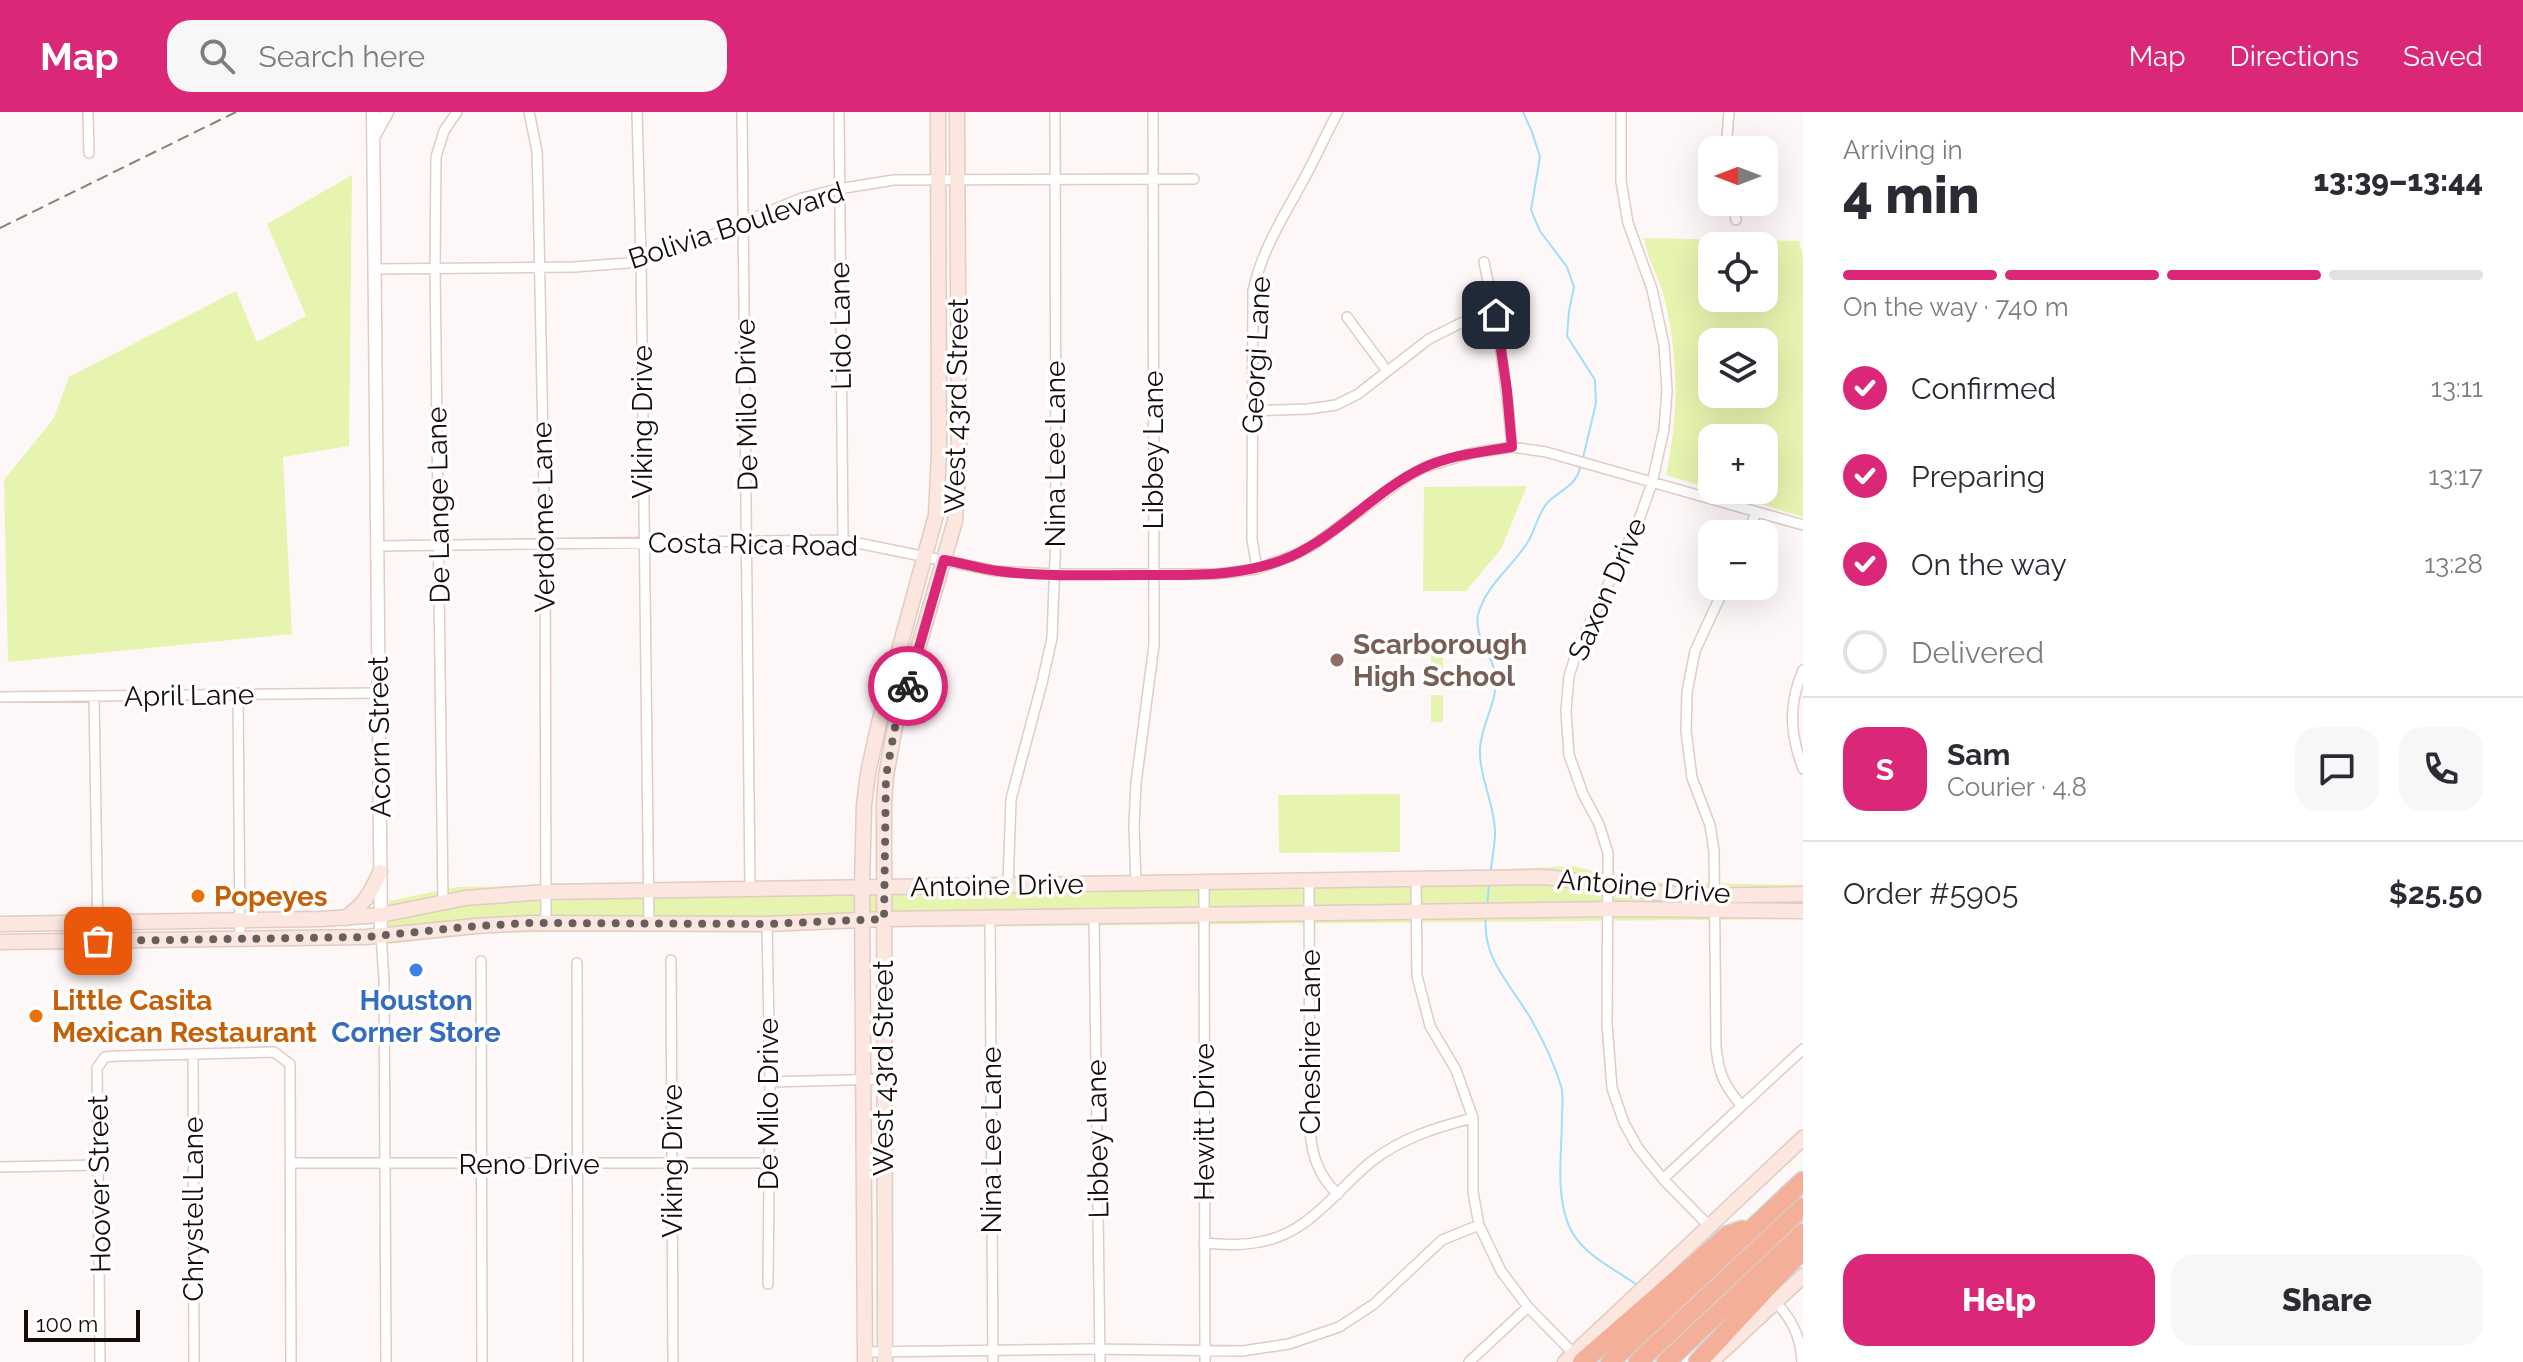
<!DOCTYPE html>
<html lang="en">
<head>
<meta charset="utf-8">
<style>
	:root { --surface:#fff; --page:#f7f7f7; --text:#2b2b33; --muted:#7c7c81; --line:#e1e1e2; --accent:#db2777 }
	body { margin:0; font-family:Raleway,sans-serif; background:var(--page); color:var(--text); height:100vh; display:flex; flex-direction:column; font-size:30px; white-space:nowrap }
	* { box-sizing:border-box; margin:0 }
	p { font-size:26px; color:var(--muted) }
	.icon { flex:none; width:44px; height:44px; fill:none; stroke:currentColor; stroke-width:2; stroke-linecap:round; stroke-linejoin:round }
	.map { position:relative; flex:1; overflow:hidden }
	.side { display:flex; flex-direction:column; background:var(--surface); width:720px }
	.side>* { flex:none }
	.needle { width:52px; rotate:270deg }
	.buttons { position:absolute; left:1698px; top:24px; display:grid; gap:16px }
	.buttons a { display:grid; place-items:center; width:80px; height:80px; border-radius:16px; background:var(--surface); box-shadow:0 8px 32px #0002; font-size:40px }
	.scale { position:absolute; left:24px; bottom:20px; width:116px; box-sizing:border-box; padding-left:8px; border:4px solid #140d0a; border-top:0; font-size:22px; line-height:28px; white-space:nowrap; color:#140d0a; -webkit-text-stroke:6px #fff; paint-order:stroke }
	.pin { position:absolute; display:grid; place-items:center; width:68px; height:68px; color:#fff; margin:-34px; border-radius:16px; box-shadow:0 4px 12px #0006 }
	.courier { position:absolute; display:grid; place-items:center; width:80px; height:80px; margin:-40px; border:6px solid #db2777; border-radius:50%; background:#fff; color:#222; box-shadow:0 2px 10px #0007 }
	.summary em { font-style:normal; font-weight:800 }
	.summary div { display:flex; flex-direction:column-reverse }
	.summary { display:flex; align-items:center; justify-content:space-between; height:136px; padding:0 40px }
	h1 { font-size:52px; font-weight:800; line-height:60px }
	.bar { display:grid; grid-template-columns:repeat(4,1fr); gap:12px 8px; align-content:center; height:96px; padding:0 40px }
	.bar i { height:10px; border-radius:6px; background:var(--line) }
	.bar .active { background:var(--accent) }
	.bar p { grid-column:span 4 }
	.line { display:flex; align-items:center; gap:20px; padding:0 40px; border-top:2px solid var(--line) }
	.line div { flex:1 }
	.round { display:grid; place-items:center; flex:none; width:84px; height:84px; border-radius:24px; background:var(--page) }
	ol { padding:0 40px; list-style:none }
	li { display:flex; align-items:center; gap:24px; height:88px }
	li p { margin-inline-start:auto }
	li .icon { padding:8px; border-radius:50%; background:var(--accent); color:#fff; stroke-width:4 }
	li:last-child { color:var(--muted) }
	li i { width:44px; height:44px; border:4px solid var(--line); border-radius:50% }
	.primary-button { display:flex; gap:16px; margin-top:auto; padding:16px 40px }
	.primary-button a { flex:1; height:92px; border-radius:24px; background:var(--accent); color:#fff; font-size:32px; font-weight:800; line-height:92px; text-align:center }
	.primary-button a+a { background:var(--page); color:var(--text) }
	header { display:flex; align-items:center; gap:48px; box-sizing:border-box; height:112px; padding:0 40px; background:var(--accent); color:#fff }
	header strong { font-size:38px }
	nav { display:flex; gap:44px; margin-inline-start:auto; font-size:28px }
	.search { width:560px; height:72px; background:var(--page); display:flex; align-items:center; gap:20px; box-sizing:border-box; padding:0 28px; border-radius:24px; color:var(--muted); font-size:30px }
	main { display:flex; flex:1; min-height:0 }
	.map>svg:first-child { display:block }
	.green { fill:#e7f4b0; fill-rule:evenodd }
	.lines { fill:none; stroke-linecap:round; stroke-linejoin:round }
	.stream { stroke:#9edff9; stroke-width:2 }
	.minor-casing { stroke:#e0ccc3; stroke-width:12 }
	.tertiary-casing { stroke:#e0ccc3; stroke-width:15 }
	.secondary-casing { stroke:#e0ccc3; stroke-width:17 }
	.motorway-casing { stroke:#d5d3d3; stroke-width:21 }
	.minor { stroke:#fff; stroke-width:9 }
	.tertiary { stroke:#fff; stroke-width:12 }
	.secondary { stroke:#fbe7e0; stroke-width:14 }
	.motorway { stroke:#f3af98; stroke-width:18 }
	.rail { stroke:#87817f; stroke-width:2; stroke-dasharray:12 6; stroke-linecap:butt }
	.done { stroke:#665f5d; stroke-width:8; stroke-dasharray:0 14.4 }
	.route { stroke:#db2777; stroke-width:10 }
	.education-dot { fill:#8d6e63; stroke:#fff; stroke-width:3 }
	.food-dot { fill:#e8710a; stroke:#fff; stroke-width:3 }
	.shop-dot { fill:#3f7fe0; stroke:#fff; stroke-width:3 }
	.labels { text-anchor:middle; stroke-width:7; stroke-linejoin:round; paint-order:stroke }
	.street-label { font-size:28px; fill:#140d0a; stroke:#fff }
	.education-label { font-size:28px; font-weight:bold; fill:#785e54; stroke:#fff; text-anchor:start }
	.food-label { font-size:28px; font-weight:bold; fill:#c56008; stroke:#fff; text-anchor:start }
	.shop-label { font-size:28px; font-weight:bold; fill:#366cbe; stroke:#fff }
</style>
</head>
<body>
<header>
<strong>Map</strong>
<div class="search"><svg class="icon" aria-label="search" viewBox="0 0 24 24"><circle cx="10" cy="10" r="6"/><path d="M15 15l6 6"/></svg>Search here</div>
<nav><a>Map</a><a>Directions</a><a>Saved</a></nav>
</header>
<main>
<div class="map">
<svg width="1803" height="1250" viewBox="0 0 1803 1250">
	<rect width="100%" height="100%" fill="#fdf8f7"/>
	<path class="green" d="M352,63L349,334L283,345L292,522L8,550L4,368L54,306L69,265L236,179L257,230L306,204L267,112Z
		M1644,126L1799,129L1803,145V405L1716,378H1764V326H1712V377L1666,363C1679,300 1679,248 1664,185C1659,165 1647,147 1644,126ZM1764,134V186H1712V134ZM1712,230H1764V282H1712Z
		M1527,374L1501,437L1466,479H1423L1424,375Z
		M1431,540H1443V568H1431Z
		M1431,583H1443V610H1431Z
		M1400,682V740L1279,741L1278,683Z
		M1572,754L1643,770L1803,773V807L817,816L486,821L389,832V789L457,775L1472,759Z"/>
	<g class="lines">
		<path class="stream" d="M1523,0L1532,20L1540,45L1531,98L1540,119L1567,155L1574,175L1569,199L1567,224L1595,268L1596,291L1583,346
			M1491,758C1492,746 1495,733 1495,721C1495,693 1479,665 1480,637C1481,611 1500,587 1495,561C1491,540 1474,525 1478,503C1485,473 1514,454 1529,428C1536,415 1538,401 1548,390C1560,378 1576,374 1580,356
			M1487,794L1489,772
			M1486,804C1481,846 1512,874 1531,907C1543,928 1554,951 1561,974C1564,983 1562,995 1562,1004C1562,1039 1555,1081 1569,1114C1580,1141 1613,1156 1637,1173"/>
		<g class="minor-casing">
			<path id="minor" d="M88,0L89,41
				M529,0L537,39L538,73L545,432L546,812
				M637,0L641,147L649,812
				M742,0L750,778
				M839,0L843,428
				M1621,0V69L1628,111L1652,177L1664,233L1667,279L1664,317L1652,371L1640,405L1578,536L1569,564L1566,599L1569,643L1583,682L1599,712L1608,741L1607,912L1612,976L1624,1011L1638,1036L1663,1067L1709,1114
				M1726,38L1729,0
				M1733,90L1736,108
				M1484,150C1498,212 1507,273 1512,335
				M374,157L574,155L628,151L680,136L802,86L838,77L894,68L1194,67
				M1347,205L1387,259
				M1252,299L1308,297L1336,293L1358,282L1429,227L1463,210L1496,203
				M1748,422L1756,400
				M377,434L843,428L995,459L1055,462H1217L1257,457L1294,443L1312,434L1405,366L1425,355L1472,341L1512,335L1546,340L1803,413
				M1257,457L1252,427L1253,179C1262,137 1284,104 1304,67C1316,45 1326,22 1338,0
				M1725,474L1695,539L1687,580L1686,619L1692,666L1710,713L1714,739L1716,936C1719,962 1724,973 1741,993
				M1803,558C1788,593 1790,622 1803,657
				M238,581L240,826
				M94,584L98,829
				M0,585L378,581
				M1416,768L1417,864L1430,914L1456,958L1473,1006V1080L1479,1113L1501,1159L1528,1195L1574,1242
				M1309,769L1310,1019C1312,1044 1319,1065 1338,1082
				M1204,771L1205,1250
				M1136,772L1134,713L1136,671L1154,533L1153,0
				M1008,774L1011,687L1042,571L1052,526L1056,421L1055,0
				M443,790L435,158L436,45L444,19L457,0
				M1094,804L1100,1250
				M990,806L993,1250
				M767,812L770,970L768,1172
				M381,823L384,868L386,1250
				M671,848L673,1250
				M481,849L482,1250
				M577,851L578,1250
				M193,943L194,1250
				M770,970L883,967
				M290,1051H768
				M0,1055L99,1053
				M1663,1067L1803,937
				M1204,1131C1222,1132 1241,1134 1259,1130C1309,1122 1335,1079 1372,1049C1402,1026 1437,1015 1473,1006
				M1775,1190C1793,1207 1801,1226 1802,1250
				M865,1240L1090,1237L1242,1239L1289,1232L1339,1215L1374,1192L1442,1128L1479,1113
				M100,1250L97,956L105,945L117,944L274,940L290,952L291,1250
				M1469,1250L1528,1195"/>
		</g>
		<g class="tertiary-casing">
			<path id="tertiary" d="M373,0L381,823
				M375,22L387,0"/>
		</g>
		<g class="secondary-casing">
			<path id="secondary" d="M345,806C364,793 371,781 380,760
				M0,812L320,807L381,803L465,786L545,780L1542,765C1586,768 1628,779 1672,782C1716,785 1760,783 1803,782
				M0,830L366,825L476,814L530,811L767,812L884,807L1616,797L1803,799
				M865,1250L862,775L864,693L868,661L879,611L936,403L939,341L938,0
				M885,1250L884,692L886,664L895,615L955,409L959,352L957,0
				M1565,1250L1803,1026
				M1711,1250L1803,1164"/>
		</g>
		<g class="motorway-casing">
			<path id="motorway" d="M1582,1250L1728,1123L1742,1118
				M1610,1250L1803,1069
				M1638,1250L1803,1095
				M1666,1250L1803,1121
				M1698,1250L1803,1137"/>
		</g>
		<use href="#minor" class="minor"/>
		<use href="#tertiary" class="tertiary"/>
		<use href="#secondary" class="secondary"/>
		<use href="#motorway" class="motorway"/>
		<path class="rail" d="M0,116L236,0"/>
	</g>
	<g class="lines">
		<path class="done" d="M98,829L366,825L476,814L530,811L767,812L884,807L886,664L895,615L908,574"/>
		<path class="route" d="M908,574L944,448C962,451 980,457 998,459C1044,465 1091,463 1137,463C1190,463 1243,466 1292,444C1340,422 1376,378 1423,356C1450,343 1482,340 1512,335L1507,279L1496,203"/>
	</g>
	<circle class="education-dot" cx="1337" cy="548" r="8"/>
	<g class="food-dot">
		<circle cx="198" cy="784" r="8"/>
		<circle cx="36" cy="904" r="8"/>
	</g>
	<circle class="shop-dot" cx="416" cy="858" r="8"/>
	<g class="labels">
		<g class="street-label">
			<text transform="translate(736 113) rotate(-18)" y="10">Bolivia Boulevard</text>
			<text transform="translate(840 214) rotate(-91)" y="10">Lido Lane</text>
			<text transform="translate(1256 243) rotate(-87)" y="10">Georgi Lane</text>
			<text transform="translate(746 293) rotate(-91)" y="10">De Milo Drive</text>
			<text transform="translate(956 294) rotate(-89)" y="10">West 43rd Street</text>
			<text transform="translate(642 310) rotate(-90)" y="10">Viking Drive</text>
			<text transform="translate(1153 338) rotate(-90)" y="10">Libbey Lane</text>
			<text transform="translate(1055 342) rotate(-90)" y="10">Nina Lee Lane</text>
			<text transform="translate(438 393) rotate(-91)" y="10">De Lange Lane</text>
			<text transform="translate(543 405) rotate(-91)" y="10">Verdome Lane</text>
			<text transform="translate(753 432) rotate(1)" y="10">Costa Rica Road</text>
			<text transform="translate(1607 477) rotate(-66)" y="10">Saxon Drive</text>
			<text transform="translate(189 583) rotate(-1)" y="10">April Lane</text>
			<text transform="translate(379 625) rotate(-91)" y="10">Acorn Street</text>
			<text transform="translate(997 773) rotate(-1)" y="10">Antoine Drive</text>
			<text transform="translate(1644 774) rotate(5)" y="10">Antoine Drive</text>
			<text transform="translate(1310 930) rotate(-90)" y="10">Cheshire Lane</text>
			<text transform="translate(883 956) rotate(-90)" y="10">West 43rd Street</text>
			<text transform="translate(768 992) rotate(-90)" y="10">De Milo Drive</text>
			<text transform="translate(1204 1010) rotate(-90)" y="10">Hewitt Drive</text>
			<text transform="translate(1097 1027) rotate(-91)" y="10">Libbey Lane</text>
			<text transform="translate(991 1028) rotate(-90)" y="10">Nina Lee Lane</text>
			<text transform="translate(672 1049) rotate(-90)" y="10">Viking Drive</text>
			<text x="529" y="1062">Reno Drive</text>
			<text transform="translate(99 1072) rotate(-91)" y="10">Hoover Street</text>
			<text transform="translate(193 1097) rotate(-90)" y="10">Chrystell Lane</text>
		</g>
		<g class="education-label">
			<text x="1353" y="542">Scarborough<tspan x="1353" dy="32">High School</tspan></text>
		</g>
		<g class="food-label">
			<text x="214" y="794">Popeyes</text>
			<text x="52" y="898">Little Casita<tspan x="52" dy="32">Mexican Restaurant</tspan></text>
		</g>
		<g class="shop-label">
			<text x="416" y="898">Houston<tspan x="416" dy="32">Corner Store</tspan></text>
		</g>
	</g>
</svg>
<div class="buttons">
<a><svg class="needle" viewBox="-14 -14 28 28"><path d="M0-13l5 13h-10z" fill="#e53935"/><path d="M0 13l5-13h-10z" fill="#7c7c81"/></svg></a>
<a><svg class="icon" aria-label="locate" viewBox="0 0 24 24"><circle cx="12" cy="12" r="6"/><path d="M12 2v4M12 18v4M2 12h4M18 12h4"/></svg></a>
<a><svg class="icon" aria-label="layers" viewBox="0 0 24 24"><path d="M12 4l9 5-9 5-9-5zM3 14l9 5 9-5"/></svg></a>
<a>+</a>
<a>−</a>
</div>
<div class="scale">100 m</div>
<div class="pin" style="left:98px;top:829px;background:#ea580c"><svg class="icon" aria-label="bag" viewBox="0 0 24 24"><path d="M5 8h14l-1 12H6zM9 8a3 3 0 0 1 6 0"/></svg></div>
<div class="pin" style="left:1496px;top:203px;background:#1f2937"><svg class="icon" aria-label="home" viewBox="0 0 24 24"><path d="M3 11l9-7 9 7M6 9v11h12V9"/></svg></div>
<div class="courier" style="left:908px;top:574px"><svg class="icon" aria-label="bike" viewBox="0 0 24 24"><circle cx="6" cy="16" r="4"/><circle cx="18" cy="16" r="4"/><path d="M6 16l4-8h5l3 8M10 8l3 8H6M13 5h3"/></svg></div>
</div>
<section class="side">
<div class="summary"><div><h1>4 min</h1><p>Arriving in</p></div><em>13:39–13:44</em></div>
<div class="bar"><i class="active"></i><i class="active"></i><i class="active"></i><i></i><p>On the way · 740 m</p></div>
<ol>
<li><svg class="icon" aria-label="check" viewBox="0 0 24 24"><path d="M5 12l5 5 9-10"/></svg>Confirmed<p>13:11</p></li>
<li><svg class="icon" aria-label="check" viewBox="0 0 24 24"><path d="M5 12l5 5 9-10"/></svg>Preparing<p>13:17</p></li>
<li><svg class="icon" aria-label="check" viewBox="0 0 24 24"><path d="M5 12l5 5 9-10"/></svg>On the way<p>13:28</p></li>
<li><i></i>Delivered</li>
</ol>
<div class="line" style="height:144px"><b class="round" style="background:var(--accent);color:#fff">S</b><div><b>Sam</b><p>Courier · 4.8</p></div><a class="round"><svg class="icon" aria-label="chat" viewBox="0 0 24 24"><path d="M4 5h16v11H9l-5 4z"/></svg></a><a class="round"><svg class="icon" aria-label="phone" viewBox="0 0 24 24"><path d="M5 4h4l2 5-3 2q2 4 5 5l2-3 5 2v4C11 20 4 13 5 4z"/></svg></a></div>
<div class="line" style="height:104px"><div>Order #5905</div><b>$25.50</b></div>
<div class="primary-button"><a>Help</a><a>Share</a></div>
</section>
</main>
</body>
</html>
